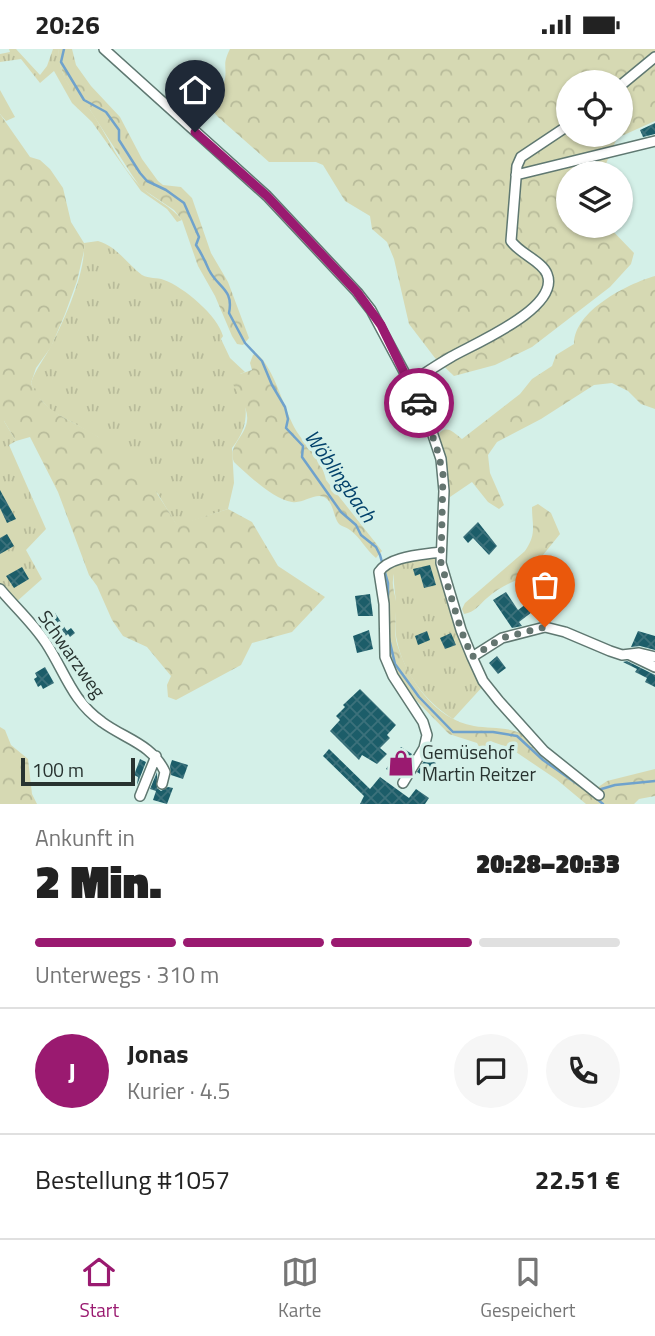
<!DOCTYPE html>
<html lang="de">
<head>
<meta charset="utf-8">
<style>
	:root { --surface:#fff; --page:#f6f6f6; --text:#222; --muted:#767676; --line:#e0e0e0; --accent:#9a1a70 }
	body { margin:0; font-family:"Titillium Web",sans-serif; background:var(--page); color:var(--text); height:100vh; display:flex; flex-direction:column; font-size:26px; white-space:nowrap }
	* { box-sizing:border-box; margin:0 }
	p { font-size:23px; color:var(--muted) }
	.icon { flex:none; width:38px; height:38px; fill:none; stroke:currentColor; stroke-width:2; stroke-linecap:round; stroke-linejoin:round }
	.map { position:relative; height:755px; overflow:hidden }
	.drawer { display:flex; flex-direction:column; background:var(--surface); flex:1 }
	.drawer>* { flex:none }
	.controls { position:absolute; left:556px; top:21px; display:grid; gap:14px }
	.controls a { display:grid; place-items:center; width:77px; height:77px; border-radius:50%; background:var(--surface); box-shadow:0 2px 5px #0004; font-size:35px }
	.scale { position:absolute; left:21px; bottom:18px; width:114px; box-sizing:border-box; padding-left:7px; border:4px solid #283330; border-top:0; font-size:19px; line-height:24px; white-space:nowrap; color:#283330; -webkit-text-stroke:5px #d4f0e8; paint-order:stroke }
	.pin { position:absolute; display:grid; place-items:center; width:60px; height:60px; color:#fff; margin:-72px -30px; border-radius:50% 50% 50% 0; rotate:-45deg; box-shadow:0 0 7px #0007 }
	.pin .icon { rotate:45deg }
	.courier { position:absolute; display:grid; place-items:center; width:70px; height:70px; margin:-35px; border:5px solid #9a1a70; border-radius:50%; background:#fff; color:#222; box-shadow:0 2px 9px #0007 }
	.head em { font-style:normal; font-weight:800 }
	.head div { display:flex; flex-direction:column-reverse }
	.head { display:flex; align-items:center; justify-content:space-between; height:119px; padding:0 35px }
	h1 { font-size:46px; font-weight:800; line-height:52px }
	.bar { display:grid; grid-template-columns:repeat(4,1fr); gap:10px 7px; align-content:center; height:84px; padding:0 35px }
	.bar i { height:9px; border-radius:5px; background:var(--line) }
	.bar .current { background:var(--accent) }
	.bar p { grid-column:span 4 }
	.line { display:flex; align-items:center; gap:18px; padding:0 35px; border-top:2px solid var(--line) }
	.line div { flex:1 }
	.round { display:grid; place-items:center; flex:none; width:74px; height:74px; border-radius:37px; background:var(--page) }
	.status { display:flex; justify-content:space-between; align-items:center; height:49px; padding:0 35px; background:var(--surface); direction:ltr }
	.status svg { height:19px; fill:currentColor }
	.tabs { display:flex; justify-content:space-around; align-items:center; height:98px; border-top:2px solid var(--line); background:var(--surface); font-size:19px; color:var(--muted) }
	.tabs a { display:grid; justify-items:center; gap:4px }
	.tabs .current { color:var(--accent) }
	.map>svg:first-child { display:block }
	.grass { fill:url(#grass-tufts) }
	.forest { fill:url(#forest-crowns); fill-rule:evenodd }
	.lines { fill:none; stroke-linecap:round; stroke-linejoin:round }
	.stream { stroke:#6fa2cc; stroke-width:2.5 }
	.building { fill:url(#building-cross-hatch) }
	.minor-casing { stroke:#5f7871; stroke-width:12 }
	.minor { stroke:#fff; stroke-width:9 }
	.done { stroke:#647570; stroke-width:7; stroke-dasharray:0 12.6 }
	.route { stroke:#9a1a70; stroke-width:9 }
	.labels { text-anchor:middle; stroke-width:7; stroke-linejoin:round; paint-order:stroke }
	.street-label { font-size:19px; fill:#283330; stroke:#d4f0e8 }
	.poi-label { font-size:19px; fill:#283330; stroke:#d4f0e8; text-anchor:start }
	.water-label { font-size:21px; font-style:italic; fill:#03426b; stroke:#d4f0e8 }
</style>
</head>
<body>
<div class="status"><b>20:26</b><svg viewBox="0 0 49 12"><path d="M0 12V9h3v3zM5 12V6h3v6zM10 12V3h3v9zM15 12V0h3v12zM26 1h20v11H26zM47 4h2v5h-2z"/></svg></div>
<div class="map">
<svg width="655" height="755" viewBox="0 0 655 755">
	<defs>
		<pattern id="grass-tufts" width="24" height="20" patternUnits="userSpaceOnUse" patternTransform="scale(1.75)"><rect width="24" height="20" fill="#d6d9b3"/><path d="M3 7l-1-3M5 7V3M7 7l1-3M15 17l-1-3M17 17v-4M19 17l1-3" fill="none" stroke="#b8bb9a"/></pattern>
		<pattern id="forest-crowns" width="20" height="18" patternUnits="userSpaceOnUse" patternTransform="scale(1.75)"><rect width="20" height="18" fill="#d6d9b3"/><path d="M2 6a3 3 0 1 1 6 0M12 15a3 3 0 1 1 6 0" fill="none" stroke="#b8bb9a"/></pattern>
		<pattern id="building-cross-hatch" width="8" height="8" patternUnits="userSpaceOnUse" patternTransform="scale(1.75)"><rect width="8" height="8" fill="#1c5d69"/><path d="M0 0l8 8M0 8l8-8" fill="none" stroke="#3c717b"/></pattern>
	</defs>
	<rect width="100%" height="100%" fill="#d4f0e8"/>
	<path class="grass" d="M9,0H16L40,26L47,17L53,0H59C58,11 61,21 66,31C73,45 85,53 93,65C108,88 120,117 140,137C153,150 170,156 182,171L177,173L167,160L141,142L92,73L72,54L54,22L40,34L21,10L0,13V5L10,3Z
		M0,41L15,68L6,72L0,65Z
		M98,192C118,198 126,214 142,226C149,230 157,228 164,231C184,238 218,267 223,287L221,290L230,309L245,323L240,325C245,355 253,373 232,399L234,434L228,460L177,477L158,445L98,388L52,362L36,346L31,334C36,319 45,309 52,295C65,269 86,223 84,194Z
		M0,372H4L16,392L9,396L46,480L26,501L42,530L15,554L0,537Z
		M437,506L484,636L453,670C425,652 404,625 397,592C394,580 396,566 396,554C395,540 392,530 395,516Z"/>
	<path class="forest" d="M59,0H72L76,16L91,37L120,68L142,110L158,132L163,136L181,138L192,149L211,204L228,233L249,289L243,296L237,295L232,287L215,247L198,217L182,171L174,161L141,139L132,126L90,61L75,47L65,30L58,10Z
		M230,0H655V72L617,89L602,124H569V177H608L634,204L631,215L610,238L532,298L495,316L454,327L435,309L409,275L394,210L387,193L372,180L370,167L345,152L323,116L316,113H269L218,68L207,55C214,49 223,39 225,30C227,16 222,16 230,0ZM569,33H621V86H569Z
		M0,65L30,108L40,111L50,120L63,139L71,173L84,194V202L77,232L65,265L51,298L36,319L31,334C43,364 72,371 97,387C111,396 125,407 136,418C153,435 164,456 177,476L228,460L252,473L278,517L325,548L292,583L252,594L241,616L176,651L168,648L167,636L171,627L147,598L123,587L112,571L97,537L89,526L58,443L30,388L16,392L4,372H0Z
		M655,227V360L641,355L628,342L612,334L594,336L541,370L497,393L488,406L490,424L504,456L499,460L488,453L472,433L450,448L446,441L436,389C445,374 452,382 462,390L520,345L532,330L552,317L556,306L574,295C574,262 627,235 655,227Z
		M256,304C275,319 284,362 297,383C308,400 322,411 326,431L382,502L376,509C366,501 360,488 350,481C345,477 340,478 337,472C333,464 333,453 324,448C314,444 303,455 292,453C273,450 248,426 234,413C227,397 245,388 247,372C249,359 238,346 233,335L240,325L252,321L250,314L253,306Z
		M538,455L551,464L560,485L543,506L547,525L544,527C524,525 502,536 487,549C479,556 475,563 464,565L462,560L465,554L525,502C537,484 532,477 532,458Z
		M395,516C396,522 393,525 393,531C392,538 395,545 396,552C397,566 393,581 397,595C408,630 434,670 474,677C491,680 510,677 526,687C548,701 571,726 591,743L607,732L655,720V747L639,750L634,755H586L556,730L510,699L490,692L482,703L477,694L449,685L407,642L395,626L387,608L383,520Z
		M0,678L5,681L11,696L28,710L32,745L37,755H0Z"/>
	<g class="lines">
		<path class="stream" d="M64,0L61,13L84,51L106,63L119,81V91L140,124L147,132L166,141L184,154L199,188L196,196C202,205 205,212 209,221C218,239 234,240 229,264L245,294L262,312L272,336L285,358L288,370L286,379L303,397L302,408L341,463L356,476L361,486L376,498L380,506L388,534V578
			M388,585L395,615L419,648L453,683H493L517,687L543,711L583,739
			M598,741L615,736L655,732
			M591,745L603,755"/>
	</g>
	<path class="building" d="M655,74V85L643,88L640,81Z
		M0,441L16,470L7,474L0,459Z
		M478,473L497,497L489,506L473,489L468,494L463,488Z
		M7,485L14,497L0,505V489Z
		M430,516L436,536L424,539L420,525L415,527L413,520Z
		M22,518L29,530L14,539L6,527Z
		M506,543L518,561L526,555L532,563L519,573L522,577L512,579L493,551Z
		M370,545L373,567H358L355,547Z
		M55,564L67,582L71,579L75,584L70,588L68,585L56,594L42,573Z
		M369,581L373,600L357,604L353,587Z
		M427,582L430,591L418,596L415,587Z
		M638,582L655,587V601L640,597L631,598Z
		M451,584L456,596L445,600L440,589Z
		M497,607L506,619L498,625L489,614Z
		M627,612L655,626V638L645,633L647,629L635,623L637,620L623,613Z
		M45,618L54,634L43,640L41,636L38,638L34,630L37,628L35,624Z
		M360,640L396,676L387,686L390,689L380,699L387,705L377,715L362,706L359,711L330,682L340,671L336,667L345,658L343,656Z
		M401,698L412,705L398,727L386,720Z
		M329,700L370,740L380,728L409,749L416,740L429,749L425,755H360L364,747L323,707Z
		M426,709L436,714L427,729L417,723Z
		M140,710L146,713L137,736L138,728L134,726Z
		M172,711L188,716L183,730L171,726L170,717Z
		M157,723V739L161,742L168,738L173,739L167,755L153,751L156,742L150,740Z"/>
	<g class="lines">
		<g class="minor-casing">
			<path id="minor" d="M104,0L267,147L357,243L371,261L410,334L431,380L441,410L444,442L441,514L461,581L472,608L483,632L499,652L544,702L599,746
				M621,36L655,8
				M516,126L655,92
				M410,334C424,325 437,316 451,308C473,295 561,259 547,225C542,212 520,205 511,192L517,117L521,108L569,76
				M0,540C15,558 33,574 46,594C65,623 72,652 102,673C125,690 152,695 165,723L162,735
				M630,606L655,618
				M472,608L502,589L545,578L565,583L610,602L622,606L639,604L655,608
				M403,734L424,699L427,686L423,673L393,627L385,608L384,555L379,523C389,507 422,506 440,503
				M140,747L156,707"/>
		</g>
		<use href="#minor" class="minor"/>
	</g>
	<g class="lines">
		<path class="done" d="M419,354L436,396L443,424L441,514L461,581L472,608L502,589L545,578"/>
		<path class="route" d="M195,83L267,147L357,243L381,276L419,354"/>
	</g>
	<defs>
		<g id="shop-bare" transform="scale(2.1)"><path d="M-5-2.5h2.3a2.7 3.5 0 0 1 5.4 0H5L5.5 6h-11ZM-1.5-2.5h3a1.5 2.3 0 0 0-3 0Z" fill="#9a1a70" stroke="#d4f0e8" stroke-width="2.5" paint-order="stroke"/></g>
	</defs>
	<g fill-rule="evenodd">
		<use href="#shop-bare" x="401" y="714"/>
	</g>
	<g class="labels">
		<g class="street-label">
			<text transform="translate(72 605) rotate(55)" y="7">Schwarzweg</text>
		</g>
		<g class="poi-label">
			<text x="422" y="710">Gemüsehof<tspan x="422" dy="22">Martin Reitzer</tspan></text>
		</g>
		<g class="water-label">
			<text transform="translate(340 427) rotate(55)" y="7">Wöblingbach</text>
		</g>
	</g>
</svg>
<div class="controls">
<a><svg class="icon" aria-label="locate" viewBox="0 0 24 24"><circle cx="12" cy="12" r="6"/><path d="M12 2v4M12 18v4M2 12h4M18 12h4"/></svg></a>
<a><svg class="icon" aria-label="layers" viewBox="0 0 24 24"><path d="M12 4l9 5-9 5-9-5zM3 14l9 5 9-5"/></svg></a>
</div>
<div class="scale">100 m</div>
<div class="pin" style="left:545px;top:578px;background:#ea580c"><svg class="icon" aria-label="bag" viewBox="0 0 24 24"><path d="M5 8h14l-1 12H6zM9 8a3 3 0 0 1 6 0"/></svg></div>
<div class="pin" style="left:195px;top:83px;background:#1f2937"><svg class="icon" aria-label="home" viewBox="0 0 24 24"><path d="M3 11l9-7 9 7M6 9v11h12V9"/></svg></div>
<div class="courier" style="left:419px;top:354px"><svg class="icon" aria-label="car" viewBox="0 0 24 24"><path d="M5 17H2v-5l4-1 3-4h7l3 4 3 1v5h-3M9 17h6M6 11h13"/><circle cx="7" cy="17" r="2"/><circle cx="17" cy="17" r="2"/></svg></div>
</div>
<section class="drawer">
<div class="head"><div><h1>2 Min.</h1><p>Ankunft in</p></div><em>20:28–20:33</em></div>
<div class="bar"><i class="current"></i><i class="current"></i><i class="current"></i><i></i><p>Unterwegs · 310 m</p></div>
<div class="line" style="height:126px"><b class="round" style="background:var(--accent);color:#fff">J</b><div><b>Jonas</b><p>Kurier · 4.5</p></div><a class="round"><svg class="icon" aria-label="chat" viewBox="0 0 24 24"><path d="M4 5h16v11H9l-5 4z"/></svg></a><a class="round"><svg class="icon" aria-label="phone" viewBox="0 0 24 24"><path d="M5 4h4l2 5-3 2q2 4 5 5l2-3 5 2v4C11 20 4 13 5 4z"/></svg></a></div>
<div class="line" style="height:91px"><div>Bestellung #1057</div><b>22.51 €</b></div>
</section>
<nav class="tabs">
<a class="current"><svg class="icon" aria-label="home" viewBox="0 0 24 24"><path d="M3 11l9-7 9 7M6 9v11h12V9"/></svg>Start</a>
<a><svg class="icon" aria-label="map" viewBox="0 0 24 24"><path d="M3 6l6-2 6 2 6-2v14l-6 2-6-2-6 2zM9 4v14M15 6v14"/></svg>Karte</a>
<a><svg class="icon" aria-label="saved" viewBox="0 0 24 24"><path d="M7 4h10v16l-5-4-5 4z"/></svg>Gespeichert</a>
</nav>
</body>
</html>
